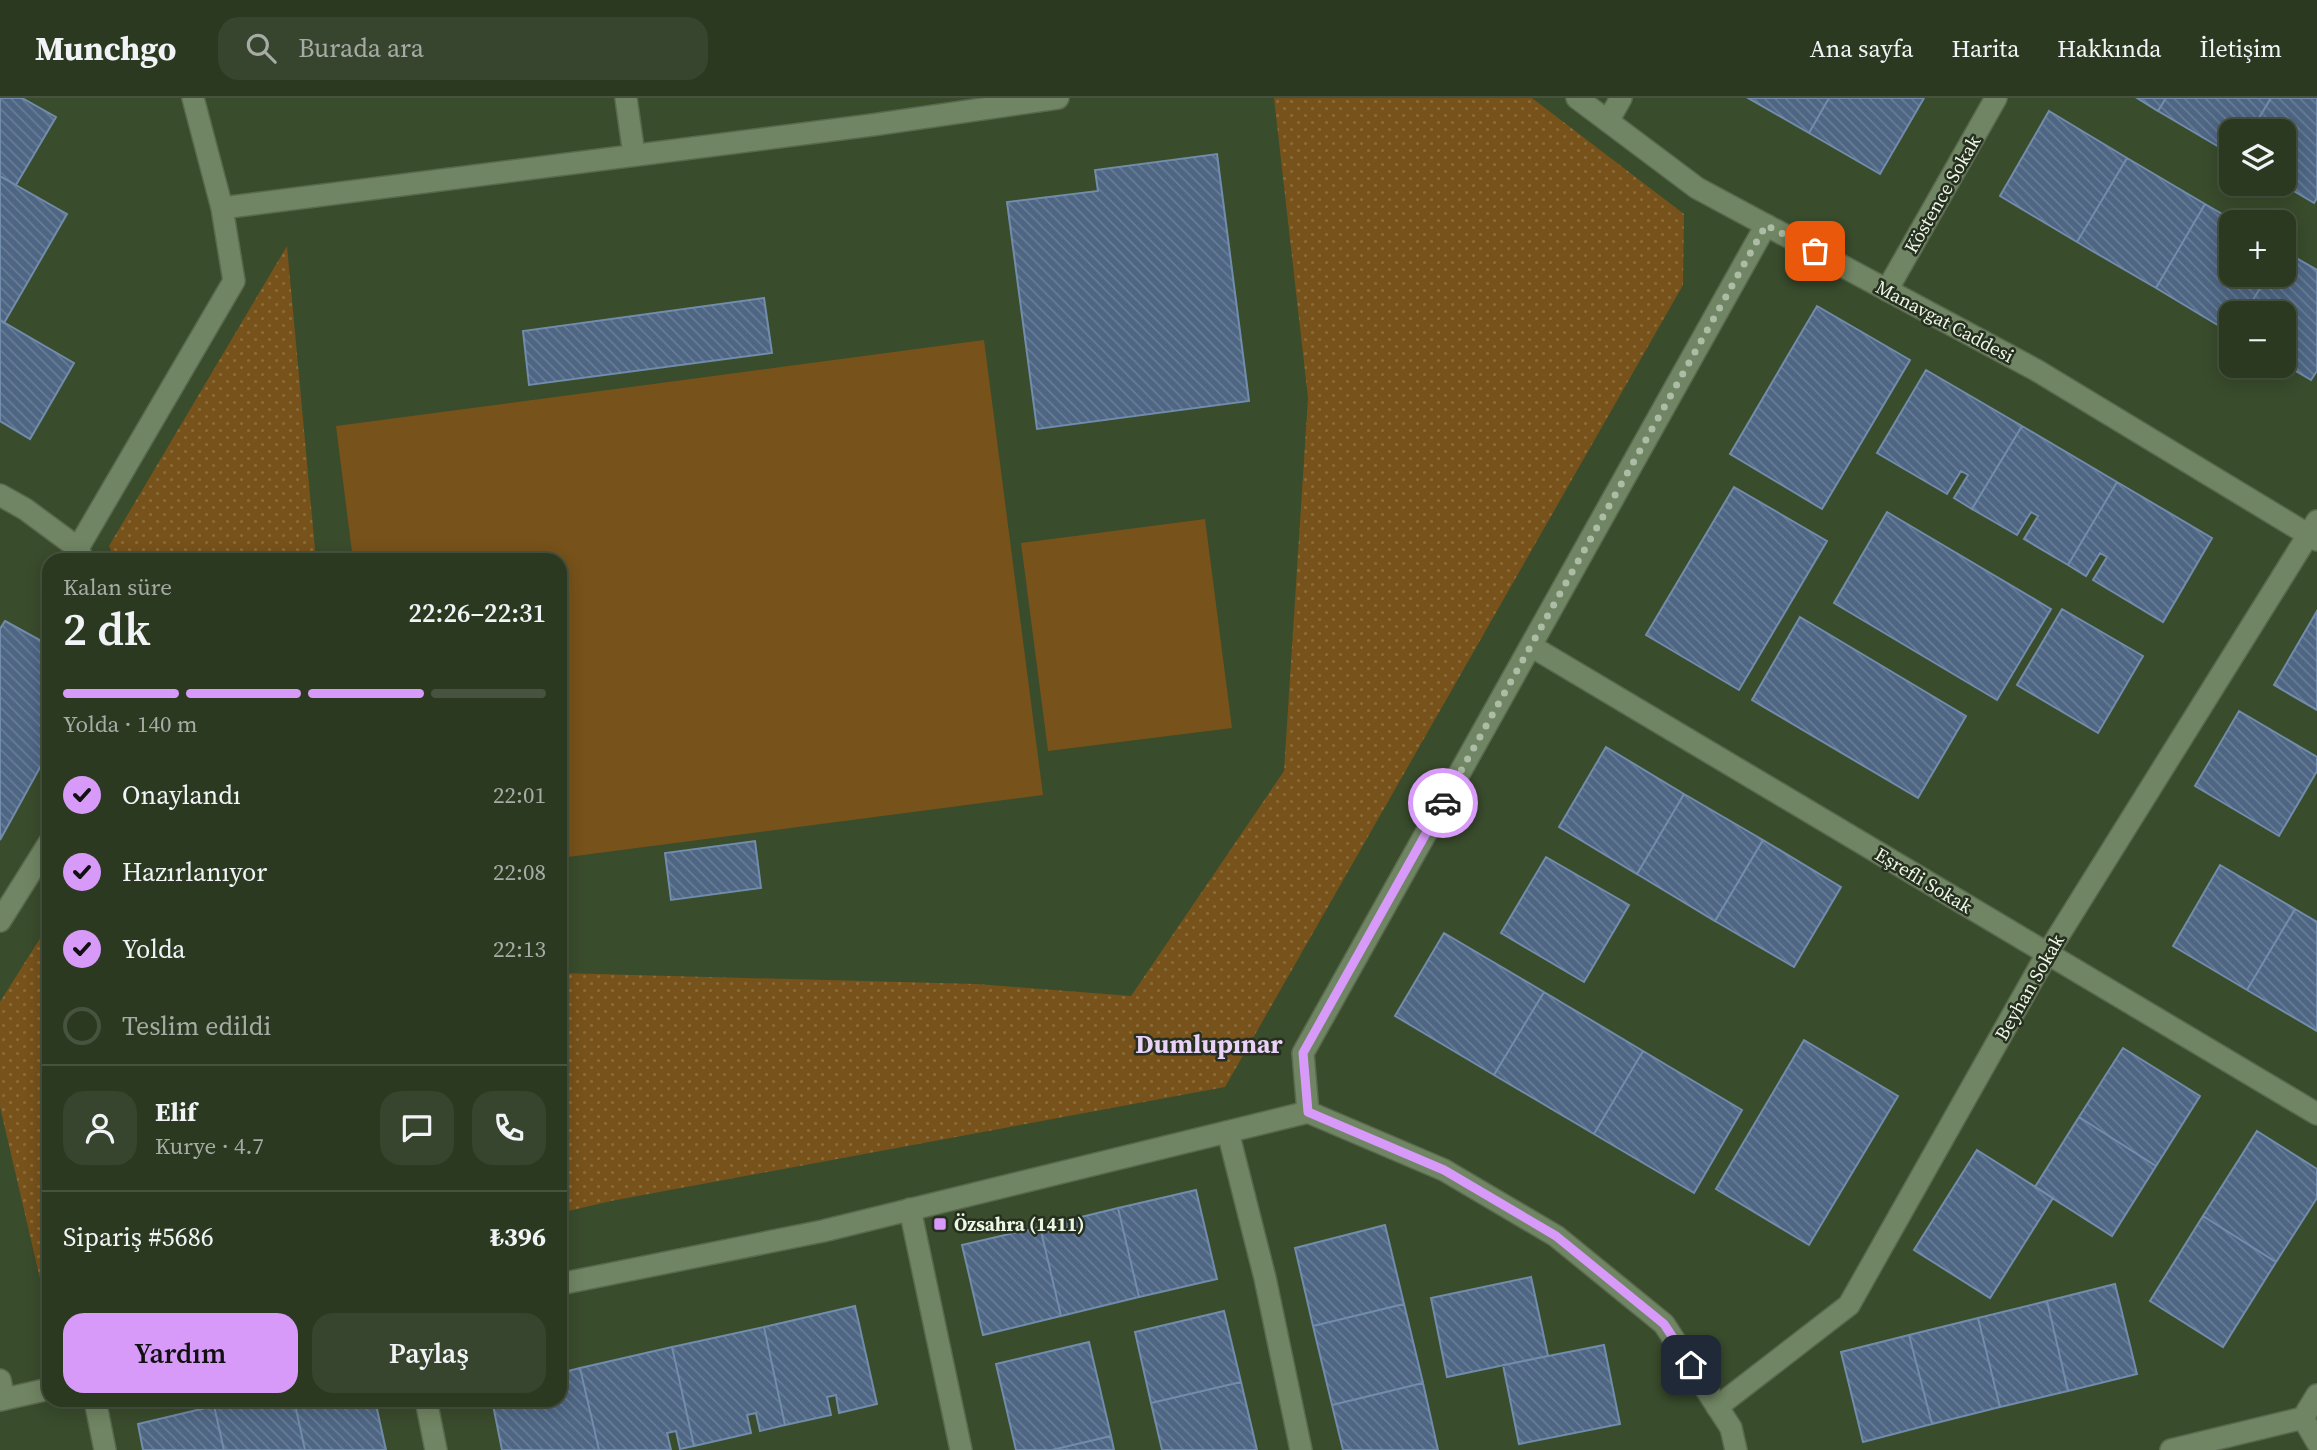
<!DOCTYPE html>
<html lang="tr">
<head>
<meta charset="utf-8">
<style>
	:root { --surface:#2b3921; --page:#37442e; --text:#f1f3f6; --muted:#a6aca5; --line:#47533f; --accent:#d89af8 }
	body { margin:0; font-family:"Source Serif 4",serif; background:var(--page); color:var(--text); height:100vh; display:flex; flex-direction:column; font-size:26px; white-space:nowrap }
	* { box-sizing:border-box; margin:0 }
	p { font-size:23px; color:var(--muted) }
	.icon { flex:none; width:38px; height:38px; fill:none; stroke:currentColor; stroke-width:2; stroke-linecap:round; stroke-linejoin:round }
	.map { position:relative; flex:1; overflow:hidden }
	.side { position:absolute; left:42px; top:455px; width:525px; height:854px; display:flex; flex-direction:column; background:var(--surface); border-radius:21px; box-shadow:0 4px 18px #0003,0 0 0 2px var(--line) }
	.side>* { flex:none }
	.controls { position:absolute; left:2219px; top:21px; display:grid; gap:14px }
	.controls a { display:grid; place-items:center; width:77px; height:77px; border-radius:14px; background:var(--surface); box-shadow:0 4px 18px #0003,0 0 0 2px var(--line); font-size:35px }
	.pin { position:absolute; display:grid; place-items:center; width:60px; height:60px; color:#fff; margin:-30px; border-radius:14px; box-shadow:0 4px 10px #0006 }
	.courier { position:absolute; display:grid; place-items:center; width:70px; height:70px; margin:-35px; border:5px solid #d89af8; border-radius:50%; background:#fff; color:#222; box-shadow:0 2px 9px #0007 }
	.overview em { font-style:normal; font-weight:600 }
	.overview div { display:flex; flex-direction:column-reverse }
	.overview { display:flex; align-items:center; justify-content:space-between; height:119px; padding:0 21px }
	h1 { font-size:46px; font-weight:600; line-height:52px }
	.bar { display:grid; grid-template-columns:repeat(4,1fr); gap:10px 7px; align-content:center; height:84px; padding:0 21px }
	.bar i { height:9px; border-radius:5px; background:var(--line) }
	.bar .on { background:var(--accent) }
	.bar p { grid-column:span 4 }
	.line { display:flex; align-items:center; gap:18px; padding:0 21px; border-top:2px solid var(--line) }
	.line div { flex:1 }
	.round { display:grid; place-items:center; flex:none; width:74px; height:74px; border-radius:21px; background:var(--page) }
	ol { padding:0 21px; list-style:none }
	li { display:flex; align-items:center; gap:21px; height:77px }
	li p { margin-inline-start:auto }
	li .icon { padding:7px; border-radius:50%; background:var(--accent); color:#111; stroke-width:4 }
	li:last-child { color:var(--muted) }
	li i { width:38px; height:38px; border:4px solid var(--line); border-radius:50% }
	.button { display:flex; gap:14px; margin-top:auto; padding:14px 21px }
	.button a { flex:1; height:80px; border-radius:21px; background:var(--accent); color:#111; font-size:28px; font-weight:600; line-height:80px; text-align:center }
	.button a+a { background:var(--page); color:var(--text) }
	header { display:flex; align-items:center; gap:42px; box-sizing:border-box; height:98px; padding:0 35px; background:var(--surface); border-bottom:2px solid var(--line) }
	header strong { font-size:33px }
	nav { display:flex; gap:38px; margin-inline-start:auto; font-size:24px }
	.search { width:490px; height:63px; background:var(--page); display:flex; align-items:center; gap:18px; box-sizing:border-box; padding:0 24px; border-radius:21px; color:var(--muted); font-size:26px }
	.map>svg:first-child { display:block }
	.park { fill:url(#park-dots) }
	.pitch { fill:#77521a }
	.building { fill:url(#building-back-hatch); stroke:#728cac; stroke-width:2 }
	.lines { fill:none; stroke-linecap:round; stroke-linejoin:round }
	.lane-casing { stroke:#59694e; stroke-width:24 }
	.street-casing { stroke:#59694e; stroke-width:24 }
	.secondary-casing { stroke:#59694e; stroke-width:24 }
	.lane { stroke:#708563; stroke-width:21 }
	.street { stroke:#708563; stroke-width:21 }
	.secondary { stroke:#708563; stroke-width:21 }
	.done { stroke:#adbca4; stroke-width:7; stroke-dasharray:0 12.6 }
	.route { stroke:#d89af8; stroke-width:9 }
	.poi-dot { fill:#d89af8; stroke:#262f20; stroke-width:2.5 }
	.labels { text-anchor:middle; stroke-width:5; stroke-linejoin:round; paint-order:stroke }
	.street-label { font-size:19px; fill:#ecf8e4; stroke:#262f20 }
	.poi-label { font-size:19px; font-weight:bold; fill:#ecf8e4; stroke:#262f20; text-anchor:start }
	.district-label { font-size:26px; font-weight:bold; fill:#ead1f8; stroke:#262f20 }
</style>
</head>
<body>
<header>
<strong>Munchgo</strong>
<div class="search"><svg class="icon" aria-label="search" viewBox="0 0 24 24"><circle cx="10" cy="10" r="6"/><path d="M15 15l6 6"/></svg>Burada ara</div>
<nav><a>Ana sayfa</a><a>Harita</a><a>Hakkında</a><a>İletişim</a></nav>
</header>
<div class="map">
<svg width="2317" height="1352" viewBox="0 0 2317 1352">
	<defs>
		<pattern id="park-dots" width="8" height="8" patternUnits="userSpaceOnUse" patternTransform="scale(1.75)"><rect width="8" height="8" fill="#77521a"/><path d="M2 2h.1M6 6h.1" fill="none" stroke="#8a6c3b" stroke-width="1.8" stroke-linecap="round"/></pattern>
		<pattern id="building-back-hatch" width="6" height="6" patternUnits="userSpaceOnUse" patternTransform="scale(1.75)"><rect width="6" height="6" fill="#4e6684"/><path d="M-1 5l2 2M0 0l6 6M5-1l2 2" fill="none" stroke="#687d95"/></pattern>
	</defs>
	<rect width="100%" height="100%" fill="#394c2c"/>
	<path class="park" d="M1274,0H1532L1684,116L1683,187L1225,989L611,1103L560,1115V875L977,886L1131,898L1284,673L1308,300Z
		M287,148L316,462H115L109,448Z
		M49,826V1219L0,1009V904Z"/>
	<path class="pitch" d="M984,242L1043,697L560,760V462H353L336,328Z
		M1205,421L1232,630L1048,653L1021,445Z"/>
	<path class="building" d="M0,0H22L56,19L16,87L0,78Z
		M1748,0H1829L1809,35Z
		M1829,0H1924L1880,76L1809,35Z
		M2137,0H2166L2158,13Z
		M2166,0H2271L2251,33H2231V56L2158,13Z
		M2271,0H2317V100L2314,105L2282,86L2284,33H2251Z
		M2049,13L2127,60L2077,144L2000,98Z
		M1217,56L1249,303L1037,331L1007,104L1098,93L1095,72Z
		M2127,60L2205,106L2156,190L2077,144Z
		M0,78L67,116L4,225L0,222Z
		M2205,106L2236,124H2231V177H2268L2245,215H2231V235L2156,190Z
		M2284,153L2317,172V273L2311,282L2284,266V215H2245L2268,177H2284Z
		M764,200L772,255L529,287L523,233Z
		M1817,208L1910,262L1822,411L1730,356Z
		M0,222L74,265L30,341L0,323Z
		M1926,272L2022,328L1972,411L1954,400L1968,377L1961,373L1947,396L1877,355Z
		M2022,328L2117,384L2068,467L2024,441L2038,418L2031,414L2017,437L1972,411Z
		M2117,384L2212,440L2163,524L2093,482L2107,459L2100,455L2086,478L2068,467Z
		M1734,389L1827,443L1739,592L1646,537Z
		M1887,414L2051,511L1997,602L1834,505Z
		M2062,511L2143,558L2098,635L2017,587Z
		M2317,513V612L2274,587Z
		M1800,519L1966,618L1918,700L1752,602Z
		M5,523L49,547V653L0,742V531Z
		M2239,613L2317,659V673L2279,738L2195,688Z
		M1606,649L1684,696L1637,776L1559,729Z
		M1684,696L1763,742L1715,823L1637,776Z
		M1763,742L1841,789L1794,869L1715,823Z
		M755,743L761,790L671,802L665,755Z
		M1546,759L1629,807L1584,884L1501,835Z
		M2220,767L2295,811L2247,892L2173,848Z
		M2295,811L2317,824V933L2247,892Z
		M1444,835L1544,894L1494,977L1395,918Z
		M1544,894L1643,953L1594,1036L1494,977Z
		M1804,942L1898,998L1809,1147L1716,1091Z
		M2123,950L2200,998L2156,1068L2079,1019Z
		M1643,953L1742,1012L1694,1095L1594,1036Z
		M2079,1019L2156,1068L2112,1138L2035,1089Z
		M2257,1033L2317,1071V1100L2276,1164L2203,1118Z
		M1977,1052L2053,1100L1990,1200L1914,1152Z
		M1196,1092L1217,1181L1139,1199L1118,1110Z
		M1118,1110L1139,1199L1061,1218L1040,1129Z
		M2203,1118L2276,1164L2223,1249L2150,1203Z
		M1385,1127L1404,1206L1313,1228L1295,1150Z
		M1040,1129L1061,1218L983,1237L962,1147Z
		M1531,1179L1548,1258L1447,1279L1431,1200Z
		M2115,1186L2137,1276L2068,1293L2047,1203Z
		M2047,1203L2068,1293L2000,1309L1978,1220Z
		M1404,1206L1423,1285L1332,1307L1313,1228Z
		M855,1208L877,1306L839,1315L836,1297L827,1299L831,1317L785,1327L764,1229Z
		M1224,1213L1241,1284L1151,1305L1135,1234Z
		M1978,1220L2000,1309L1932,1326L1909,1237Z
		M764,1229L785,1327L760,1333L756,1315L747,1317L751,1335L694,1348L672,1249Z
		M1909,1237L1932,1326L1863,1344L1841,1254Z
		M1089,1244L1111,1338L1052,1352H1016L996,1266Z
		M1604,1247L1620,1326L1519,1346L1503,1267Z
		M672,1249L694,1348L680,1351L676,1333L667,1335L671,1352H599L580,1270Z
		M580,1270L599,1352H502L492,1302H560V1275Z
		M1241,1284L1257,1352H1162L1151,1305Z
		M1423,1285L1438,1352H1343L1332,1307Z
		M243,1302H294L305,1352H224L214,1308Z
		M294,1302H375L386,1352H305Z
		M214,1308L224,1352H143L138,1326Z
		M1111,1338L1114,1352H1052Z"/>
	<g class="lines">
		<g class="lane-casing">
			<path id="lane" d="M626,0L634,57"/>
		</g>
		<g class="street-casing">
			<path id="street" d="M193,0L222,110L872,27L1058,0
				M1608,23L1621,0
				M1887,192L1996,0
				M0,397L25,411L78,450
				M83,462L78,450L234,183L222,110
				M1531,548L2317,1016
				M0,823L49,745
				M1308,1014L1303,955L1766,127
				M1228,1034L1265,1180L1301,1352
				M910,1111L961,1352
				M0,1282L4,1301
				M95,1302L105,1352
				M426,1302L436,1352
				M1717,1309L1849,1207L2047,856L2317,423
				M2303,1320L2317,1344
				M2171,1352L2303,1320L2317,1297"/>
		</g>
		<g class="secondary-casing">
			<path id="secondary" d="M1577,0L1697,90L2036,272L2317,442
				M560,1186L823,1133L1308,1014L1444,1072L1556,1138L1664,1226L1731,1330L1736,1352
				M0,1302L49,1291"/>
		</g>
		<use href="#lane" class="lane"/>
		<use href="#street" class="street"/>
		<use href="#secondary" class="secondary"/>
	</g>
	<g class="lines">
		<path class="done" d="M1443,705L1766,127L1815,153"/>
		<path class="route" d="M1443,705L1303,955L1308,1014L1444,1072L1556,1138L1664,1226L1691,1267"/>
	</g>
	<rect class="poi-dot" x="933" y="1119" width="14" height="14" rx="3.5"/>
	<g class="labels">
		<g class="street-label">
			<text transform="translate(1942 96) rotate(-60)" y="7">Köstence Sokak</text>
			<text transform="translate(1945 223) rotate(28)" y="7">Manavgat Caddesi</text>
			<text transform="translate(1924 782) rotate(31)" y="7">Eşrefli Sokak</text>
			<text transform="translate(2029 889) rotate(-60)" y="7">Beyhan Sokak</text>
		</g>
		<g class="poi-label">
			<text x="954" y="1133">Özsahra (1411)</text>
		</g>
		<g class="district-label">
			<text x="1209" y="955">Dumlupınar</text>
		</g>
	</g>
</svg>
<div class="controls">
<a><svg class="icon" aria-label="layers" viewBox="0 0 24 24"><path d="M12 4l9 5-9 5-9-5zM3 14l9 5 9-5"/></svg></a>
<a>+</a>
<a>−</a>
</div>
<div class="pin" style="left:1815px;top:153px;background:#ea580c"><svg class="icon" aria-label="bag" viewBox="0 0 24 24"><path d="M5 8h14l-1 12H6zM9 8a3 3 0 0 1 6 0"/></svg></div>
<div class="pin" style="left:1691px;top:1267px;background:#1f2937"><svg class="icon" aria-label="home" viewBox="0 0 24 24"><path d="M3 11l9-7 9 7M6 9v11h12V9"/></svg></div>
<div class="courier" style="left:1443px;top:705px"><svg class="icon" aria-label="car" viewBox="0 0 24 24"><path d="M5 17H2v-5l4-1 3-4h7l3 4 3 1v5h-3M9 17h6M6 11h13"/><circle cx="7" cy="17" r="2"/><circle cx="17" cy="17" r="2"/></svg></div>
<section class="side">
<div class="overview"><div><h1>2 dk</h1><p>Kalan süre</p></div><em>22:26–22:31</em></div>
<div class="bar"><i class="on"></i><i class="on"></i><i class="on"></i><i></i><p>Yolda · 140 m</p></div>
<ol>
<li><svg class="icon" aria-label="check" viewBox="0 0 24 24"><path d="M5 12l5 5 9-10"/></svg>Onaylandı<p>22:01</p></li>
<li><svg class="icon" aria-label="check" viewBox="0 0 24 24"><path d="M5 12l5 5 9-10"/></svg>Hazırlanıyor<p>22:08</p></li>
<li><svg class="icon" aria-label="check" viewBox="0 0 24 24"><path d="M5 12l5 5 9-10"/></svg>Yolda<p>22:13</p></li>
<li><i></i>Teslim edildi</li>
</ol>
<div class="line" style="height:126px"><a class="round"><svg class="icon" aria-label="person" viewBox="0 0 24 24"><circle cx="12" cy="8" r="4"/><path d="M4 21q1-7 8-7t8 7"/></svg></a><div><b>Elif</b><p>Kurye · 4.7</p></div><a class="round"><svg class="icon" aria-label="chat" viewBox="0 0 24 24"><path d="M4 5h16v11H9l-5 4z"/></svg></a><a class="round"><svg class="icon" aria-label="phone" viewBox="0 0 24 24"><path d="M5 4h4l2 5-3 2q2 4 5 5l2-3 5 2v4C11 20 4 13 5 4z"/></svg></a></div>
<div class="line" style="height:91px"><div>Sipariş #5686</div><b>₺396</b></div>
<div class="button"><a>Yardım</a><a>Paylaş</a></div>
</section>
</div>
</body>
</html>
